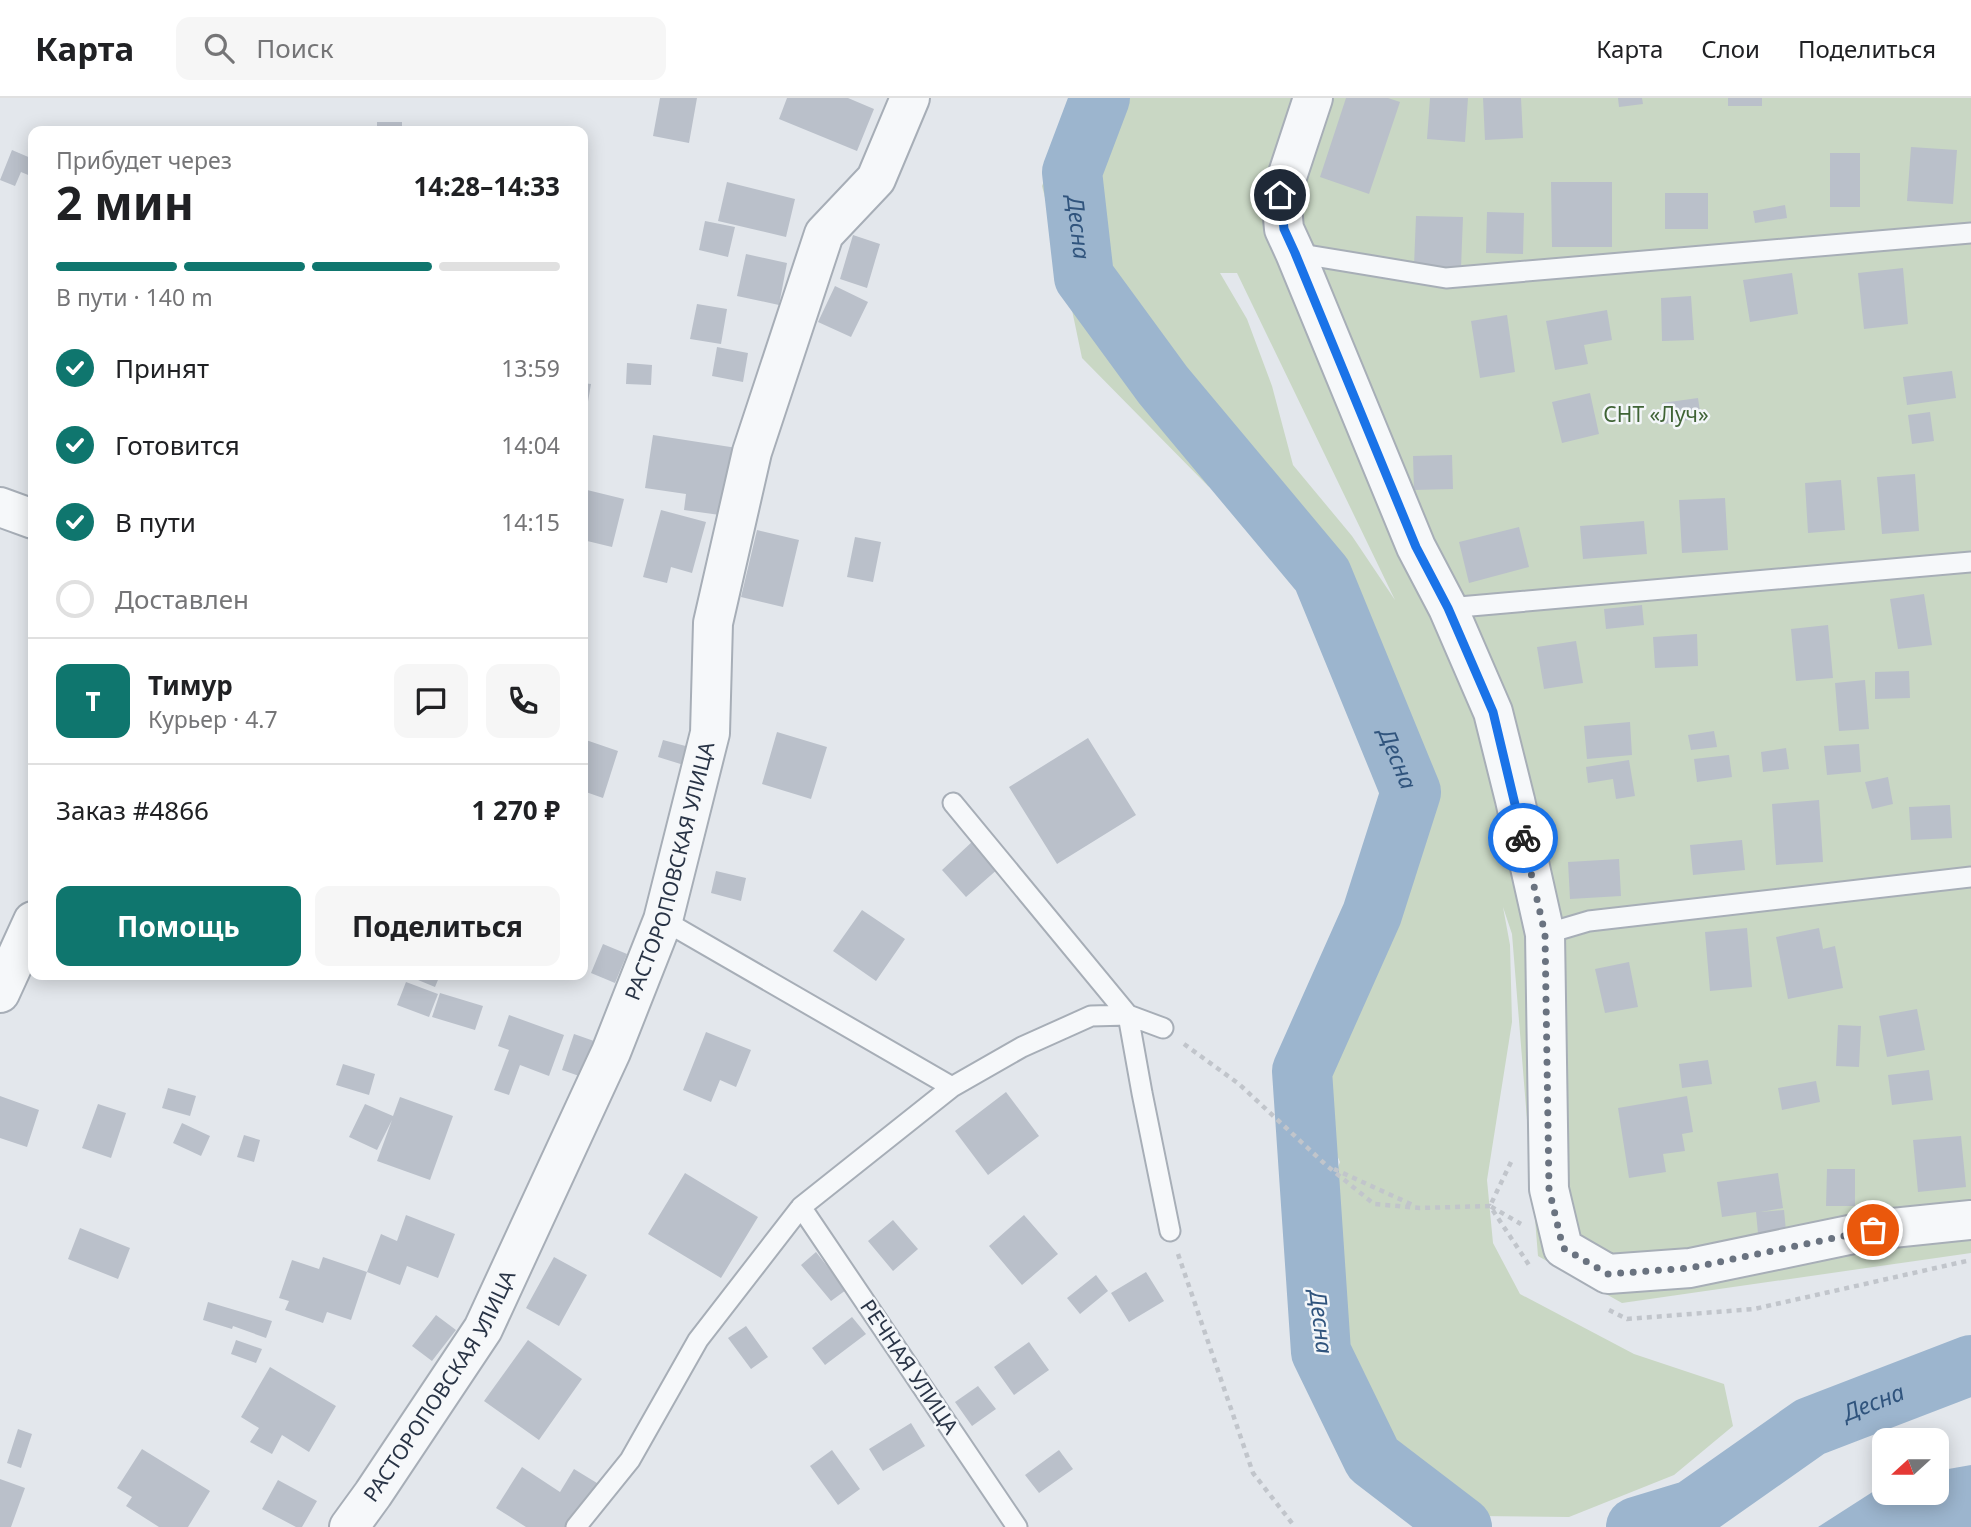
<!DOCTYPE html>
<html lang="ru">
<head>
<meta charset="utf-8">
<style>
	:root { --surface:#fff; --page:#f6f6f6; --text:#202124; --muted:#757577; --line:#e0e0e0; --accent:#0f766e }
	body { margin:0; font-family:"Noto Sans",sans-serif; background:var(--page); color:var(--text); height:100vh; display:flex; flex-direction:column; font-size:26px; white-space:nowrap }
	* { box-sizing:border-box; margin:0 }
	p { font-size:23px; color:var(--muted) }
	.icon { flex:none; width:38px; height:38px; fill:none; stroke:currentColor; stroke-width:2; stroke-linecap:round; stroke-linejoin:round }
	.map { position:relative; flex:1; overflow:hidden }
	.sheet { position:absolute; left:28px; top:28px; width:560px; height:854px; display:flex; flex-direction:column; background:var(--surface); border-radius:14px; box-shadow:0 4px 18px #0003 }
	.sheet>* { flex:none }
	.needle { width:46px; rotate:249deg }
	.fabs { position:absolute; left:1872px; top:1330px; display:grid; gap:14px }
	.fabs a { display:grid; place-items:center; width:77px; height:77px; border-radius:14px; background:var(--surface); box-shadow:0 4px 18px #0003; font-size:35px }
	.pin { position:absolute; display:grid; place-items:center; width:60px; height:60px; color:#fff; margin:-30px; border:4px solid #fff; border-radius:50%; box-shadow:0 2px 7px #0007 }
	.courier { position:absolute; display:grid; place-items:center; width:70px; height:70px; margin:-35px; border:5px solid #1a73e8; border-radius:50%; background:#fff; color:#222; box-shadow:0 2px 9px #0007 }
	.headline em { font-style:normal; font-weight:700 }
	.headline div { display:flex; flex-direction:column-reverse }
	.headline { display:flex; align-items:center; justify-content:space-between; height:119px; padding:0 28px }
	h1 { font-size:46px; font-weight:700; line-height:52px }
	.bar { display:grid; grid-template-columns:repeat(4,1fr); gap:10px 7px; align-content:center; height:84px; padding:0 28px }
	.bar i { height:9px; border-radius:5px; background:var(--line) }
	.bar .active { background:var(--accent) }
	.bar p { grid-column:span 4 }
	.line { display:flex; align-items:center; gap:18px; padding:0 28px; border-top:2px solid var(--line) }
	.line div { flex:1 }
	.round { display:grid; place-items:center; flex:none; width:74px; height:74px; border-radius:14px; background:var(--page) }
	ol { padding:0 28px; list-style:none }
	li { display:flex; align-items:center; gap:21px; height:77px }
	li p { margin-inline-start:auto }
	li .icon { padding:7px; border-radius:50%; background:var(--accent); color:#fff; stroke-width:4 }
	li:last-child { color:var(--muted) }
	li i { width:38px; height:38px; border:4px solid var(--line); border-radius:50% }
	.action { display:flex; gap:14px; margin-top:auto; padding:14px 28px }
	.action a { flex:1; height:80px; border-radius:14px; background:var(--accent); color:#fff; font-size:28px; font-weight:700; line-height:80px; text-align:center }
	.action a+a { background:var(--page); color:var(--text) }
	header { display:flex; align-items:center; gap:42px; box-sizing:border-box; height:98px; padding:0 35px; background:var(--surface); border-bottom:2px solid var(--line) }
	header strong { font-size:33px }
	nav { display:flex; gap:38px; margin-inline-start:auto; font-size:24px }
	.search { width:490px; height:63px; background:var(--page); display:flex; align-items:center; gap:18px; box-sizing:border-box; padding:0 24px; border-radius:14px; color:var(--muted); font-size:26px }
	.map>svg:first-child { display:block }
	.green { fill:#c9d7c4; fill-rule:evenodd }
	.water { fill:#9cb5ce }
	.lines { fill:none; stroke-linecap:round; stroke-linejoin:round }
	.river { stroke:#9cb5ce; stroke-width:60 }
	.building { fill:#bac0ca }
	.lane-casing { stroke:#a7aeb7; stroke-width:23 }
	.street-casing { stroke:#a7aeb7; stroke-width:42 }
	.path { stroke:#c1c5cb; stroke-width:4.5; stroke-dasharray:5 5; stroke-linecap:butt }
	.lane { stroke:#f6f8fa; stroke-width:19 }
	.street { stroke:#f6f8fa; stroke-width:38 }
	.done { stroke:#6a7380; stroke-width:7; stroke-dasharray:0 12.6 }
	.route { stroke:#1a73e8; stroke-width:9 }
	.labels { text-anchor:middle; stroke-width:5; stroke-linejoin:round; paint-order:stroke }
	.park-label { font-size:21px; fill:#3f6335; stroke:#f3f6f9 }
	.street-label { font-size:21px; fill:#293446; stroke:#f3f6f9 }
	.water-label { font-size:23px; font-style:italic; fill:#30547d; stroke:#f3f6f9 }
</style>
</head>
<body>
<header>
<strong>Карта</strong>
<div class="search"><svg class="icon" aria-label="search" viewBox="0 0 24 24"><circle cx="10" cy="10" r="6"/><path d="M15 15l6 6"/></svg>Поиск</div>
<nav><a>Карта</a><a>Слои</a><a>Поделиться</a></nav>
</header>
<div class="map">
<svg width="1971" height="1429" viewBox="0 0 1971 1429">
	<rect width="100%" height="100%" fill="#e3e7ec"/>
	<path class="green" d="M1079,0H1971V1155L1622,1205L1538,1158L1512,836L1503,809L1510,847L1512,924L1487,1082L1493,1145L1520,1196L1634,1256L1724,1286L1733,1328L1674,1377L1569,1419L1477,1418L1384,1350L1327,1250L1303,1146L1304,1101L1330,1091L1340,1064L1332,1046L1324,1020L1320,949L1353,889L1391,808L1403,643L1365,551L1318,462L1208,388L1082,260L1062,164L1042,88ZM1220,175H1237L1395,502L1352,438L1293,367L1272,288L1247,221Z"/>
	<path class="water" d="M1971,1367V1429H1818L1885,1386V1395H1937V1373Z"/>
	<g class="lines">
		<g class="river">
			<path id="s1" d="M1100,0L1072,74L1084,179L1163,287L1322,477L1411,694L1372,816L1302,973L1321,1254L1373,1361L1462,1429"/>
			<path id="s2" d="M1636,1429L1692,1412L1810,1329L1971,1267"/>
		</g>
	</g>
	<path class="building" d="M660,0H697L689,45L653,38Z
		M787,0H848L874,11L857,53L779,21Z
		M1346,0H1388L1400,4L1369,96L1320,79Z
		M1430,0H1468L1465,44L1427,41Z
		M1483,0H1521L1523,40L1485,42Z
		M1618,0H1642L1643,6L1619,9Z
		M1728,0H1762V8H1728Z
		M377,24H402V33H377Z
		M1911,49L1957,52L1953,106L1907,103Z
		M12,52L33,61V79L21,74L15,88L0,82Z
		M1830,55H1860V109H1830Z
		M727,84L795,101L786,139L718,123Z
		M1551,84H1612V149H1552Z
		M1665,95H1708V131H1665Z
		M1785,107L1787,120L1755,125L1753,113Z
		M1487,114L1524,115L1523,156L1486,155Z
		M1416,118L1463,119L1461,170L1414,168Z
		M705,123L735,129L728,159L699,152Z
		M853,137L880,146L867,190L840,181Z
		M746,156L787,165L779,207L737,198Z
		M1903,170L1908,226L1864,231L1858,175Z
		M1792,175L1798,216L1750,224L1743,182Z
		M835,188L868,204L851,239L818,224Z
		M1691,198L1694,242L1662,243L1661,200Z
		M697,206L727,211L721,246L690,241Z
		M1607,212L1612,242L1584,247L1588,266L1555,272L1546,223Z
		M1507,217L1515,274L1480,280L1471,223Z
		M717,249L748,255L743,284L712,278Z
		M627,265L652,267L651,287L626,286Z
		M1952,273L1956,300L1907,307L1903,279Z
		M583,285L591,286L584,327H583Z
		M1590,295L1599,336L1562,345L1552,304Z
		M1698,300L1701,320L1664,326L1662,305Z
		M1930,314L1934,343L1912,346L1908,317Z
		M653,337L737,350L727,418L684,412L686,396L645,390Z
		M1452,357L1453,391L1414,392L1413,358Z
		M1915,376L1919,433L1882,436L1877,379Z
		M1841,382L1845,432L1808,435L1805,385Z
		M583,391L624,401L612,449L583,442Z
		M1725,400L1728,452L1682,455L1679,402Z
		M661,412L706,424L692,475L671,469L667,485L643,479Z
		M1644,423L1647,456L1583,461L1580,428Z
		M1519,429L1529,469L1469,485L1459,444Z
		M757,432L799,442L783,509L741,499Z
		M855,439L881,444L873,484L847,479Z
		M1924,496L1932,547L1898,551L1890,501Z
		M1642,507L1644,527L1606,531L1604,511Z
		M1828,527L1833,580L1796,583L1791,531Z
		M1697,536L1698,568L1655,570L1653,539Z
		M1576,543L1583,585L1544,591L1537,549Z
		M1909,573L1910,600L1875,601V574Z
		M1865,582L1869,631L1839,633L1835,585Z
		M1630,624L1632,657L1587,661L1584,628Z
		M1714,633L1717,649L1691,652L1688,637Z
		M777,634L827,649L811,701L762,686Z
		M1088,640L1136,717L1057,766L1009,689Z
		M583,641L618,653L603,700L583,693Z
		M663,642L693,650L687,668L658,659Z
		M1859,646L1861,674L1827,677L1824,648Z
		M1786,650L1789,671L1763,674L1761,654Z
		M1729,657L1732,679L1697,684L1694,661Z
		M1629,662L1635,698L1616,701L1613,681L1588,685L1586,669Z
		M1888,679L1893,706L1872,711L1865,684Z
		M1819,702L1823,764L1776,767L1772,706Z
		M1950,707L1952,740L1911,742L1909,709Z
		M974,742L999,770L966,799L942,772Z
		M1742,742L1745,772L1693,777L1690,747Z
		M1619,761L1621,798L1570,801L1568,764Z
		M716,773L746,780L741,803L711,795Z
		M862,812L905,841L876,883L833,853Z
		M1747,830L1752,889L1710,893L1705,834Z
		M1819,830L1823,851L1835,848L1843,890L1788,901L1776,839Z
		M603,846L627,856L615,885L591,875Z
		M1629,864L1638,909L1605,915L1595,871Z
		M406,877H440L435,889Z
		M406,884L438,896L429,919L397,907Z
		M440,895L483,908L475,932L432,919Z
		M1917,911L1925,952L1887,959L1879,918Z
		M509,917L564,937L549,978L520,967L509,997L494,992L509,952L498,948Z
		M1838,927L1861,928L1859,969L1836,968Z
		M706,934L751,952L736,989L720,982L711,1004L683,992Z
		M574,936L594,943L582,979L562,972Z
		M1708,962L1712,986L1682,990L1679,966Z
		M343,966L375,976L369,997L336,987Z
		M1929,972L1933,1002L1892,1007L1888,977Z
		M1816,983L1820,1004L1782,1012L1778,990Z
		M168,990L196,998L190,1018L162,1010Z
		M1006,994L1039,1038L988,1077L955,1033Z
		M0,998L39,1012L27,1049L0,1040Z
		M1687,998L1693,1034L1682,1036L1685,1053L1663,1056L1666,1074L1629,1080L1618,1010Z
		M400,999L453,1018L430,1082L377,1063L392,1022L377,1052L349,1039L365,1006L393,1018Z
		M98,1006L126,1015L111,1060L82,1050Z
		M182,1025L210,1038L201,1058L173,1045Z
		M244,1037L260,1042L254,1064L237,1059Z
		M1961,1038L1966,1089L1918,1094L1913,1042Z
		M1827,1071H1855V1108H1826Z
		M685,1075L758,1119L721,1180L648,1136Z
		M1778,1075L1783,1110L1761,1114L1784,1112L1787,1144L1759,1146L1756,1114L1722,1119L1717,1084Z
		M406,1117L455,1136L438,1180L407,1168L400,1187L367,1174L381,1136L397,1143Z
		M1024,1117L1058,1156L1022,1187L989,1148Z
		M893,1122L918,1151L893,1173L868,1143Z
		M80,1130L130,1150L118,1181L68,1161Z
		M816,1154L846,1192L831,1203L801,1167Z
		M323,1159L367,1174L351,1222L327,1214L323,1225L285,1212L289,1203L279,1200L292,1162L319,1171Z
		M554,1159L587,1177L559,1228L526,1210Z
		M1146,1174L1164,1203L1129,1224L1111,1195Z
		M1096,1177L1108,1193L1080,1216L1067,1200Z
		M208,1204L272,1223L266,1240L233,1228L232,1231L203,1222Z
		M436,1217L456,1232L432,1263L412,1248Z
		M852,1219L866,1236L825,1267L812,1250Z
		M746,1228L768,1259L751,1271L728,1240Z
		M236,1242L262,1251L256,1265L231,1256Z
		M528,1242L582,1281L539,1342L484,1303Z
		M1029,1244L1049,1272L1014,1297L994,1269Z
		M270,1269L336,1308L309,1354L282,1337L272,1356L250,1344L259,1330L241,1319Z
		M978,1288L996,1311L972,1328L955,1304Z
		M911,1325L925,1348L883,1373L869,1351Z
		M18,1331L32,1336L21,1370L7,1365Z
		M142,1351L210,1393L188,1429H159L126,1408L132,1399L117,1390Z
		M832,1352L860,1391L838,1407L810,1368Z
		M1059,1352L1073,1371L1039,1395L1025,1377Z
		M522,1369L560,1394L574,1371L610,1393L587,1429H526L496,1410Z
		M0,1381L25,1390L11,1429H0Z
		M278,1382L317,1403L302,1429H296L262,1411Z"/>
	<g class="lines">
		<g class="lane-casing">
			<path id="lane" d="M1295,155L1446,180L1971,135
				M1448,510L1971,464
				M953,705L1128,917L1163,930
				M663,822L952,989L1022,949L1091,918L1128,917L1142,995L1170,1133
				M1545,836L1589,823L1971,779
				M801,1109L1017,1429
				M576,1429L630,1362L698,1242L801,1109L952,989"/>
		</g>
		<g class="street-casing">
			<g id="street">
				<path d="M1313,0L1281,97L1284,131L1295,155L1416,449L1448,510L1493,614L1515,702L1545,836L1549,1091L1563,1150L1608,1176L1690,1170L1873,1132L1971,1122"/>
				<path d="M0,409L33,421"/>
				<path d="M0,895L33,823"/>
				<path id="s3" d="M349,1429L373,1396L483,1231L611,954L663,822L710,635L713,525L752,354L824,136L876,81L910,0"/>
			</g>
		</g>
		<path class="path" d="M1184,946L1239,986L1326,1067L1374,1106L1420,1110L1490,1108L1531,1170
			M1511,1064L1490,1108L1521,1126
			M1334,1071L1415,1108
			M1178,1156L1253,1375L1295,1429
			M1609,1212L1627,1221L1754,1211L1971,1162"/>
		<use href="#lane" class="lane"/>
		<use href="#street" class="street"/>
	</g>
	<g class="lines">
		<path class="done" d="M1523,740L1545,836L1549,1091L1563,1150L1608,1176L1690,1170L1873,1132"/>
		<path class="route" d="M1280,97L1284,131L1295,155L1416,449L1448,510L1493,614L1523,740"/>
	</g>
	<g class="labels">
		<g class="park-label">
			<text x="1656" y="324">СНТ «Луч»</text>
		</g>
		<g class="street-label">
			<text dy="7" stroke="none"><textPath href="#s3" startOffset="735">РАСТОРОПОВСКАЯ УЛИЦА</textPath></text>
			<text transform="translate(909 1269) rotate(56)" y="7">РЕЧНАЯ УЛИЦА</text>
			<text dy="7" stroke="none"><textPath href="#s3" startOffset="168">РАСТОРОПОВСКАЯ УЛИЦА</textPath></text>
		</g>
		<g class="water-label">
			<text dy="8" stroke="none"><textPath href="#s1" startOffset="135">Десна</textPath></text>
			<text dy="8" stroke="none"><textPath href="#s1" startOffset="765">Десна</textPath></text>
			<text transform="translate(1321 1224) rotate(83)" y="8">Десна</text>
			<text dy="8" stroke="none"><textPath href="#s2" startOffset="271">Десна</textPath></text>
		</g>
	</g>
</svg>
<div class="fabs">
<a><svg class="needle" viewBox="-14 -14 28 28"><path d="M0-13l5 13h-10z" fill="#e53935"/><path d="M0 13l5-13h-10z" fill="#757577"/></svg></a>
</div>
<div class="pin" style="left:1873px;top:1132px;background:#ea580c"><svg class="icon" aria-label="bag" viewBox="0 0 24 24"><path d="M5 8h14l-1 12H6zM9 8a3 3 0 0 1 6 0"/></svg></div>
<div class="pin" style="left:1280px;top:97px;background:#1f2937"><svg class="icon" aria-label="home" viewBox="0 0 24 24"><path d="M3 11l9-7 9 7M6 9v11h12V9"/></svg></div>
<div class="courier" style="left:1523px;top:740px"><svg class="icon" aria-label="bike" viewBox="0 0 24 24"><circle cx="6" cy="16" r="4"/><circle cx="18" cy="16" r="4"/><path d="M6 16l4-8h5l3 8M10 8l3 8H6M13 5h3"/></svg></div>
<section class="sheet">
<div class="headline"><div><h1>2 мин</h1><p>Прибудет через</p></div><em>14:28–14:33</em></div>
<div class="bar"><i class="active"></i><i class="active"></i><i class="active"></i><i></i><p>В пути · 140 m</p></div>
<ol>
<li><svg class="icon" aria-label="check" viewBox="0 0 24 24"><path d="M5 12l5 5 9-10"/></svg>Принят<p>13:59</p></li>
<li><svg class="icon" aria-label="check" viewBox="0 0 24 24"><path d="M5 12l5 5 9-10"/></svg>Готовится<p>14:04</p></li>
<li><svg class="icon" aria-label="check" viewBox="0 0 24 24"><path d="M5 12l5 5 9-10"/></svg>В пути<p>14:15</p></li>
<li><i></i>Доставлен</li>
</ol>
<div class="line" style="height:126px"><b class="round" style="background:var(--accent);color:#fff">Т</b><div><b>Тимур</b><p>Курьер · 4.7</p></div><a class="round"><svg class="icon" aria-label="chat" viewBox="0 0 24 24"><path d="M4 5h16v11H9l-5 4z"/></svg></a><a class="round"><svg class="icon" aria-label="phone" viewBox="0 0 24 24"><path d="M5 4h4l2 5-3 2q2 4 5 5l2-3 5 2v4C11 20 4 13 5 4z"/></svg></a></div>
<div class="line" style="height:91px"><div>Заказ #4866</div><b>1 270 ₽</b></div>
<div class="action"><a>Помощь</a><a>Поделиться</a></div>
</section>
</div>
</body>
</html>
